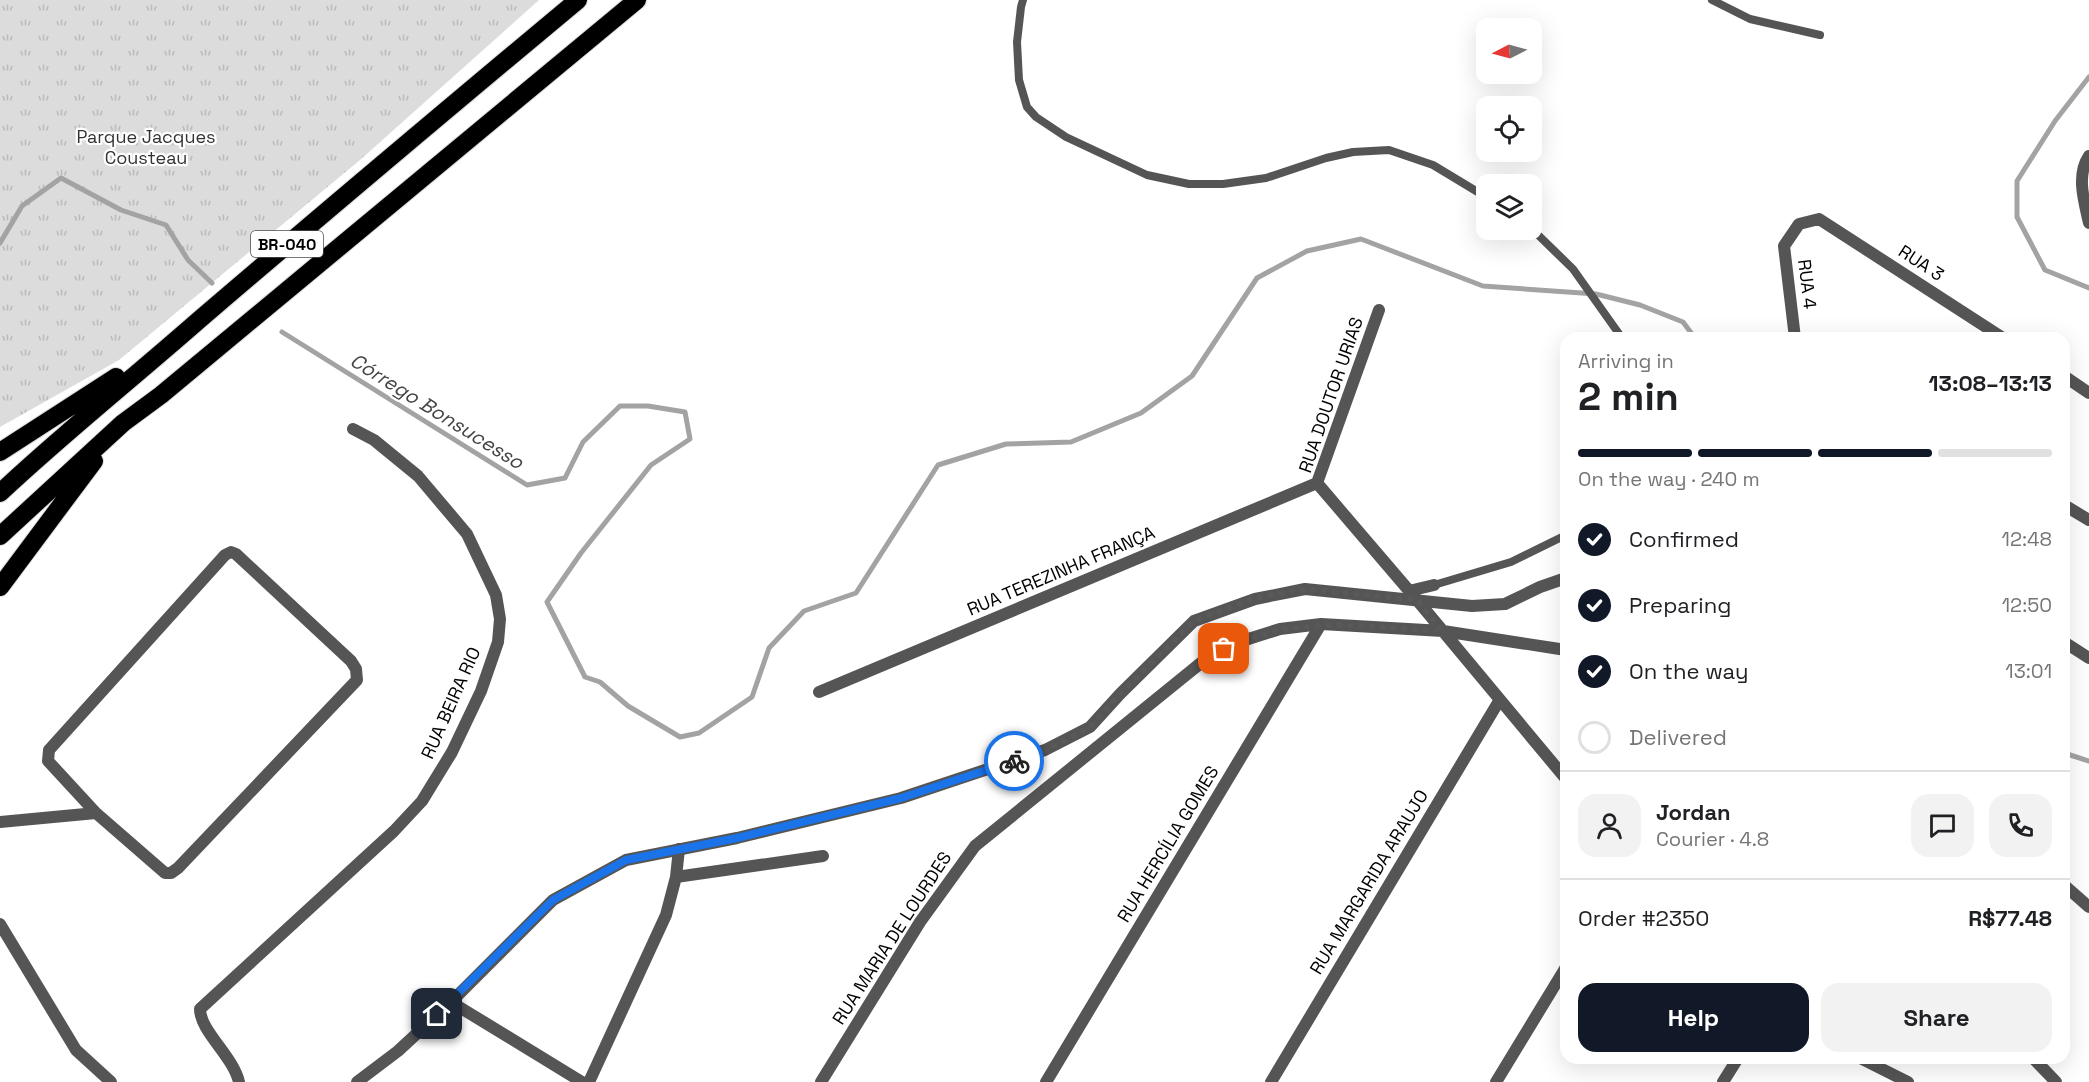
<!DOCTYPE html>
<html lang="en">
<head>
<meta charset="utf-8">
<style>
	:root { --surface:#fff; --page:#f2f2f2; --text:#202124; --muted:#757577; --line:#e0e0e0; --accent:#111827 }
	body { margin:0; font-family:"Space Grotesk",sans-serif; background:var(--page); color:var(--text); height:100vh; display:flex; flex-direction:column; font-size:22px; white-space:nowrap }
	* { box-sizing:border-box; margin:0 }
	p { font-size:20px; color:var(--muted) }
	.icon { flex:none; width:33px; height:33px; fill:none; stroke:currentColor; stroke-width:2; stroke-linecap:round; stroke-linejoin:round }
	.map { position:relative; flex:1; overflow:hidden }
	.side { position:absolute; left:1560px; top:332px; width:510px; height:732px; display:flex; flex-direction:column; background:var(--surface); border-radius:18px; box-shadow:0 6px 24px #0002 }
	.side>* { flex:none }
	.needle { width:39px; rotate:264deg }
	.buttons { position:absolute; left:1476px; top:18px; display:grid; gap:12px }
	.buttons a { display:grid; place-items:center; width:66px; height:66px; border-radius:12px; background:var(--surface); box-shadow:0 6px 24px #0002; font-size:30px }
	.pin { position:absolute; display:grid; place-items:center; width:51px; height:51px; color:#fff; margin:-26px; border-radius:12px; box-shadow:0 3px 9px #0006 }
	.courier { position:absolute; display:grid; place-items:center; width:60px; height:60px; margin:-30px; border:4px solid #1a73e8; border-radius:50%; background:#fff; color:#222; box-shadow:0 2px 8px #0007 }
	.headline em { font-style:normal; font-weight:800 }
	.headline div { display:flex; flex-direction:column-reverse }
	.headline { display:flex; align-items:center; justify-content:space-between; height:102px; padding:0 18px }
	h1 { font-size:39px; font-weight:800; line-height:45px }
	.bar { display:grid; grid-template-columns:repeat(4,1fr); gap:9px 6px; align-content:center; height:72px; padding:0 18px }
	.bar i { height:8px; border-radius:4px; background:var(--line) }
	.bar .active { background:var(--accent) }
	.bar p { grid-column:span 4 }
	.line { display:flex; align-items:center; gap:15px; padding:0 18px; border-top:2px solid var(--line) }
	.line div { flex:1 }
	.round { display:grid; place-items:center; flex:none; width:63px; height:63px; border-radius:18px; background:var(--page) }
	ol { padding:0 18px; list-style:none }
	li { display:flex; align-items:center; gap:18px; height:66px }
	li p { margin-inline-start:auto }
	li .icon { padding:6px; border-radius:50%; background:var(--accent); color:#fff; stroke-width:4 }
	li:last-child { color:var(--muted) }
	li i { width:33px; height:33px; border:3px solid var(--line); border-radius:50% }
	.button { display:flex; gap:12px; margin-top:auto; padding:12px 18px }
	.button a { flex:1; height:69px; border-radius:18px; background:var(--accent); color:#fff; font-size:24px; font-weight:800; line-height:69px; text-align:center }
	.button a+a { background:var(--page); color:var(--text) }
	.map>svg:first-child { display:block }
	.park { fill:url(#park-tufts) }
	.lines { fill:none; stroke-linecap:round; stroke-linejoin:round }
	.stream { stroke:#a3a3a3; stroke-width:5 }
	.motorway-casing { stroke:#dbdbdb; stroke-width:20 }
	.service { stroke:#555; stroke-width:8 }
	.minor { stroke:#555; stroke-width:12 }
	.tertiary { stroke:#555; stroke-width:12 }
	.motorway { stroke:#000; stroke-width:18 }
	.done { stroke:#595959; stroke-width:6; stroke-dasharray:0 10.8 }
	.route { stroke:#1a73e8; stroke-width:8 }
	.labels { text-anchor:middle; stroke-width:4.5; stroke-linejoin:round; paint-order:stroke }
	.shield { fill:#fff; stroke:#4c4c4c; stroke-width:1.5 }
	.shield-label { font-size:16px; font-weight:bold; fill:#000 }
	.park-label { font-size:18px; fill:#333; stroke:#fff }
	.street-label { font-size:18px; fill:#000; stroke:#fff }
	.water-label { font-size:20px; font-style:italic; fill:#444; stroke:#fff }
</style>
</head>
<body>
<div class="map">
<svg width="2089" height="1082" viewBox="0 0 2089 1082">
	<defs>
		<pattern id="park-tufts" width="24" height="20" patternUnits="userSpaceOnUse" patternTransform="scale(1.5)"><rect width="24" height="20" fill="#dcdcdc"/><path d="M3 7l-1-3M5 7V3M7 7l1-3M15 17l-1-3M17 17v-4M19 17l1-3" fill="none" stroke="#bbb"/></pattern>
	</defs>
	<rect width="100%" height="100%" fill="#fff"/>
	<path class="park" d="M0,0H539L360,160L119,360L0,427Z"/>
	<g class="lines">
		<path class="stream" d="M2089,77L2055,121L2017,181V217L2045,270L2089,288
			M0,243L22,206L61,178L121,210L166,225L188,260L212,283
			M282,332L527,485L565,478L583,442L620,406H648L685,412L690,439L651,465L581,553L547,602L585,677L600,682L628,706L680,737L699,733L752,697L769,648L804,611L856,593L938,465L1006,444L1071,442L1141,413L1192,376L1257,278L1307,251L1361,239L1483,286L1596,294L1640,305L1683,322L1695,338
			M2064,753L2089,761"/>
		<g class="motorway-casing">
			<path id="motorway" d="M0,452L116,377
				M0,493C64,433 133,378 199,320C325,212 451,106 578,0
				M0,536L123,423L161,395L637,0
				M0,587L94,461"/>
		</g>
		<path class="service" d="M1023,0L1021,7L1017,42L1019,80L1027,107L1036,117L1066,137L1147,175L1189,184H1223L1266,178L1326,158L1353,152L1389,150L1433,165L1486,197
			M1712,0L1750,19L1820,35
			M1532,229L1573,269L1622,338
			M1434,585L1511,562L1566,535"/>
		<path class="minor" d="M2089,156C2076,175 2084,201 2089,223
			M1795,338L1784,246L1799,224L1819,219L2003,338
			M2064,376L2089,393
			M1317,483L1417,600L1566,779
			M1317,483L1379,310
			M2064,505L2089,520
			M231,552L236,554L351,661L356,669L357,680L178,868L171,873H165L96,813L48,761L49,750L225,555Z
			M1409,591L1434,585
			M2064,642L2089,658
			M819,692L1317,483
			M0,822L96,813
			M676,877L823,856
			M451,1002L582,1082
			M1860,1058L1908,1082
			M2033,1058L2056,1082
			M239,1082C233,1056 200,1031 200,1009L394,831L422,801L452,752L481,691L498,642L500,619L496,595L467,534L418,476L374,440L353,429
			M589,1082L666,915L676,877L679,849
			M821,1082L920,922L975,846L1207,658L1242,641L1280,629L1321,624L1443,631L1566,650
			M1046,1082L1321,624
			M1271,1082L1499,701
			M1496,1082L1566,967
			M1723,1082L1738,1058"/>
		<path class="tertiary" d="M2064,885L2089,907
			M0,924L76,1050L111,1082
			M357,1082L398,1051L451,1002L553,900L626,860L737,838L901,798L1045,750L1090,727L1120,694L1194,621L1255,599L1305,589L1472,606L1505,604L1540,587L1566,578"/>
		<use href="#motorway" class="motorway"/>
	</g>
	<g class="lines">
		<path class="done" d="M1014,761L1046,750L1090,727L1120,694L1194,621L1255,598L1305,589L1417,600L1443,631C1366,627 1297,614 1224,649"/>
		<path class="route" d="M437,1014L553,900L626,860L737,838L901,798L1014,761"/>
	</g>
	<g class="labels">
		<rect class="shield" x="251" y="231" width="72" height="26" rx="4.5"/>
		<g class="shield-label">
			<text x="287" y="250">BR-040</text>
		</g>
		<g class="park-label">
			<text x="146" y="143">Parque Jacques<tspan x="146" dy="21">Cousteau</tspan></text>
		</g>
		<g class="street-label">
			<text transform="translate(1921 263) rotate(33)" y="6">RUA 3</text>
			<text transform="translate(1807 284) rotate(83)" y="6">RUA 4</text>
			<text transform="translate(1331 395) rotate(-71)" y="6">RUA DOUTOR URIAS</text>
			<text transform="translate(1061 571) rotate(-23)" y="6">RUA TEREZINHA FRANÇA</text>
			<text transform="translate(451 703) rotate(-66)" y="6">RUA BEIRA RIO</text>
			<text transform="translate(1168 844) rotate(-59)" y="6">RUA HERCÍLIA GOMES</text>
			<text transform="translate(1369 882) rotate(-59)" y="6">RUA MARGARIDA ARAUJO</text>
			<text transform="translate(892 938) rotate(-57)" y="6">RUA MARIA DE LOURDES</text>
		</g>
		<g class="water-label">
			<text transform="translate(437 411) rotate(32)" y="7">Córrego Bonsucesso</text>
		</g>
	</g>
</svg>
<div class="buttons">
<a><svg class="needle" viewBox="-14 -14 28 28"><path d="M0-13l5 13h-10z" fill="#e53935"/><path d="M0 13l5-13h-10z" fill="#757577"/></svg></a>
<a><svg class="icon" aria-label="locate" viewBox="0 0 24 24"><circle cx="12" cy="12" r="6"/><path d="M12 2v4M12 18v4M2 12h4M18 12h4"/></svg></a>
<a><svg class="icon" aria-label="layers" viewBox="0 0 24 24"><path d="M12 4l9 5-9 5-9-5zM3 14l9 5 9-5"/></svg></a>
</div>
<div class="pin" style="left:1224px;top:649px;background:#ea580c"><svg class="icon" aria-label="bag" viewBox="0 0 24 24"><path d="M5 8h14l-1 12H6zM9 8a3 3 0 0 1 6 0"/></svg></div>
<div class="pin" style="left:437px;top:1014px;background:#1f2937"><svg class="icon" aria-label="home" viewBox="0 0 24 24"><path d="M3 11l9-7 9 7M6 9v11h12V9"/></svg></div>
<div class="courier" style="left:1014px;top:761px"><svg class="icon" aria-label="bike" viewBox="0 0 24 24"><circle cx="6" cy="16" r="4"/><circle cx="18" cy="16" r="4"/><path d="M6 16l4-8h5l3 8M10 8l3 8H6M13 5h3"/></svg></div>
<section class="side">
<div class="headline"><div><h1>2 min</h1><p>Arriving in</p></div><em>13:08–13:13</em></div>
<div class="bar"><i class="active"></i><i class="active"></i><i class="active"></i><i></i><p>On the way · 240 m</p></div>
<ol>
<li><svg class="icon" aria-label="check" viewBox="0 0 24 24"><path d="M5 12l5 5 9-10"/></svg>Confirmed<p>12:48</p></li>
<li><svg class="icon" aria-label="check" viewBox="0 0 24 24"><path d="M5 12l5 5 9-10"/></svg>Preparing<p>12:50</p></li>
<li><svg class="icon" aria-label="check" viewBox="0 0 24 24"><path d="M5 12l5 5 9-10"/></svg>On the way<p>13:01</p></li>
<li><i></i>Delivered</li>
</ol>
<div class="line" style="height:108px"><a class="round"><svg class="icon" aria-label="person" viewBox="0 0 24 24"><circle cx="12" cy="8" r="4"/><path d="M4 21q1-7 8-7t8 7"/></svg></a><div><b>Jordan</b><p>Courier · 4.8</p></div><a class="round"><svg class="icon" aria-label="chat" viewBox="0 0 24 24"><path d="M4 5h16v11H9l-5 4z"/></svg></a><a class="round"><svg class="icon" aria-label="phone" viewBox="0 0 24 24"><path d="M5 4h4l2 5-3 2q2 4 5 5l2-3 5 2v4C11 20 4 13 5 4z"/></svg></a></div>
<div class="line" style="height:78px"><div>Order #2350</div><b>R$77.48</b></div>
<div class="button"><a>Help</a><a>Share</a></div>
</section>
</div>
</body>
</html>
